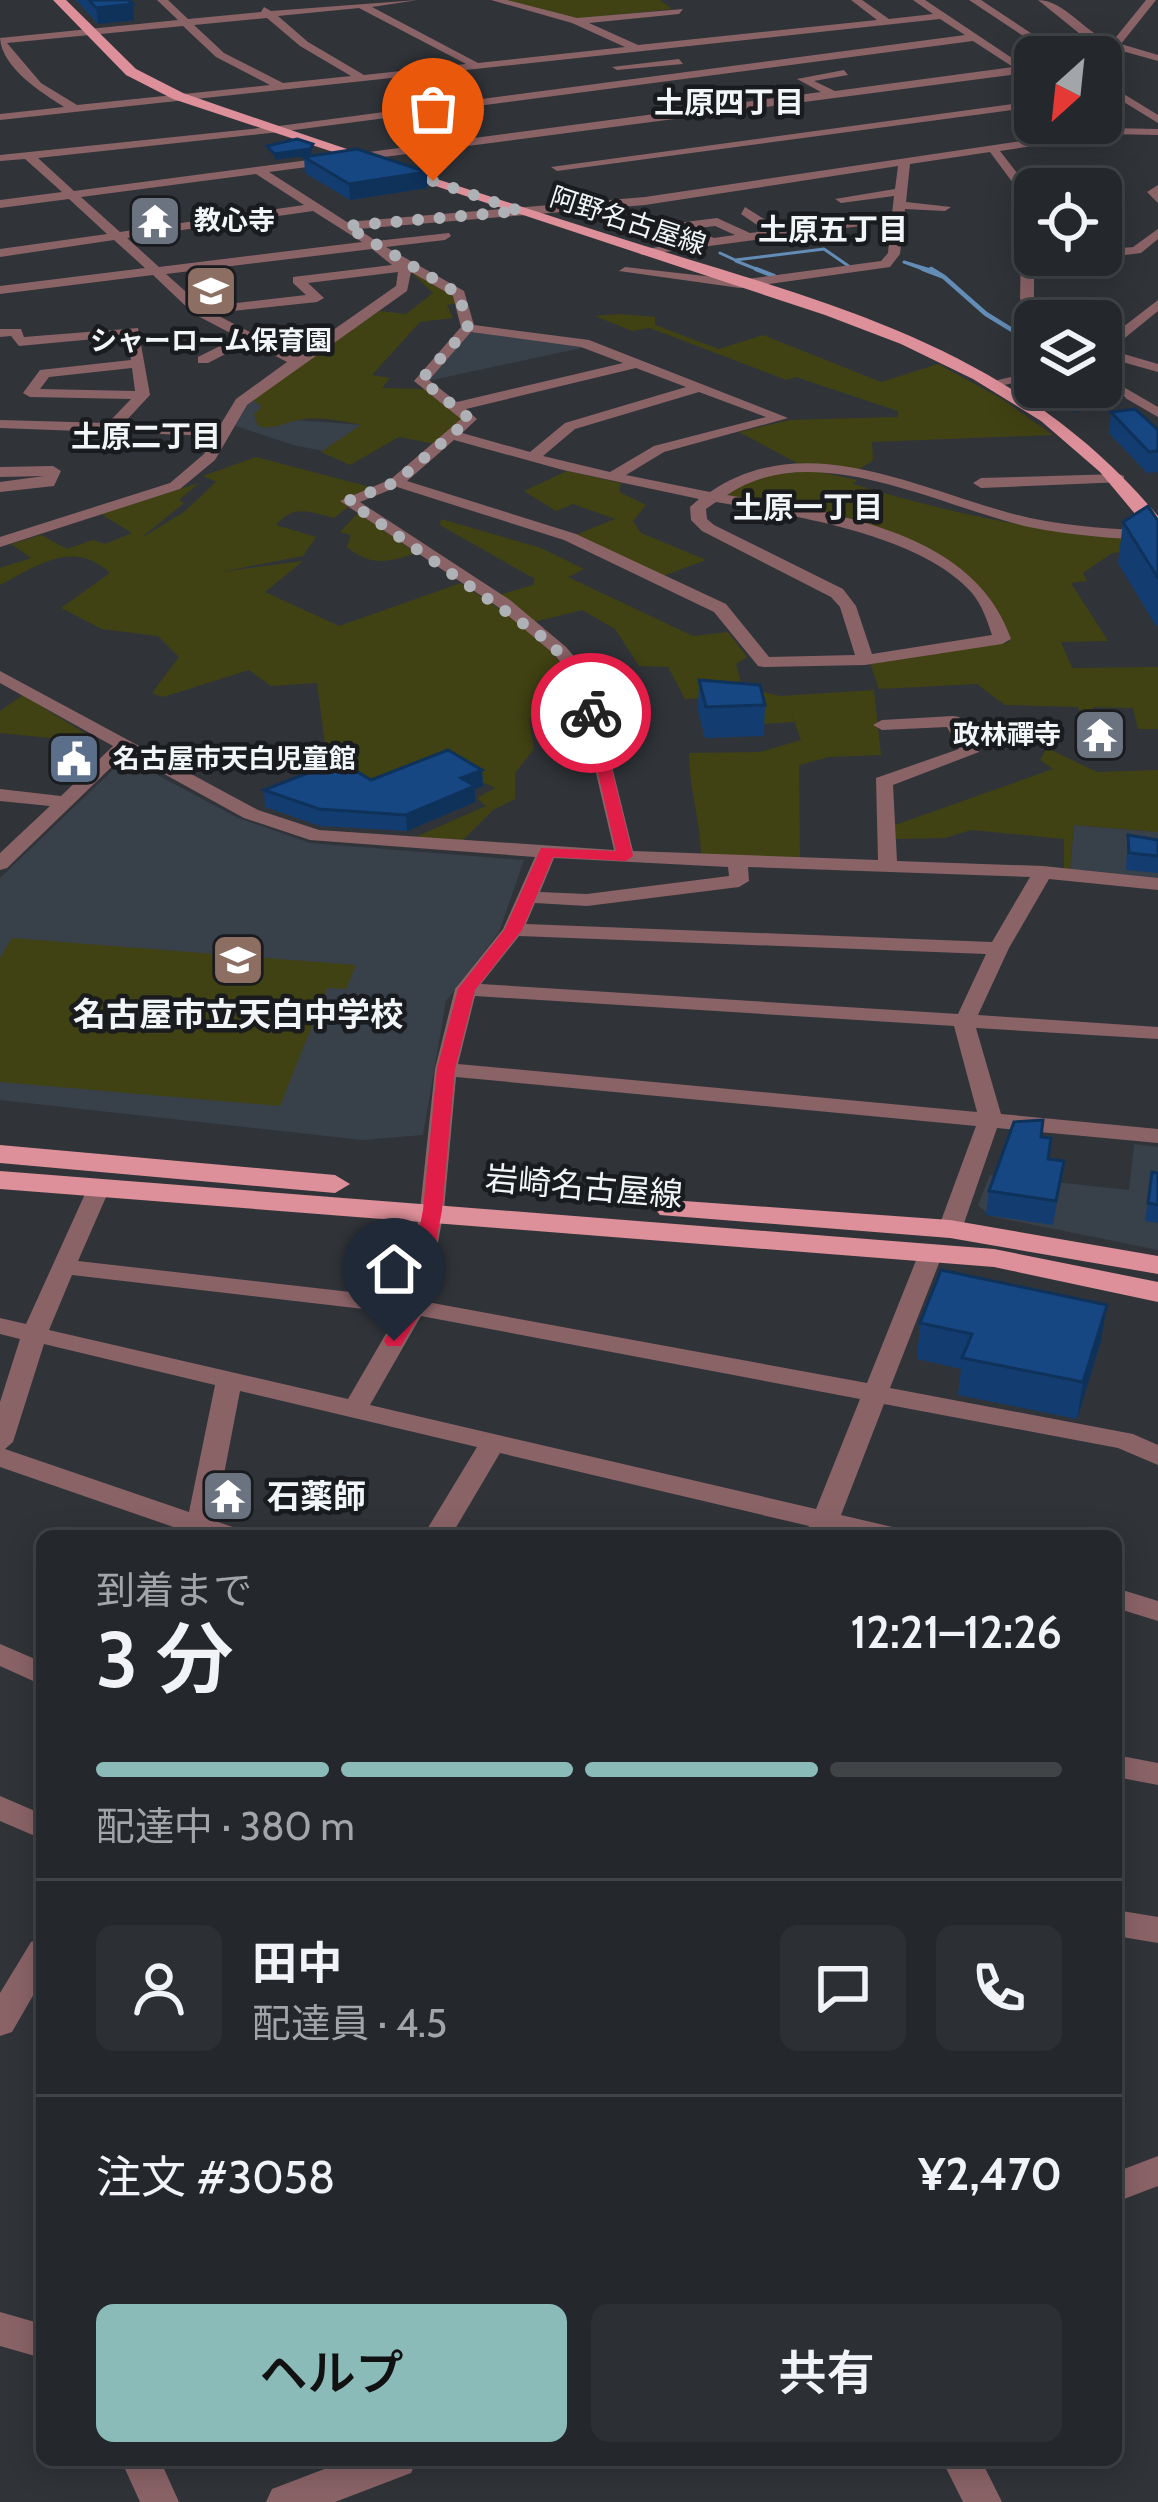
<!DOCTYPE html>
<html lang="ja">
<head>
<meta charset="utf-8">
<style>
	:root { --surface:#24272b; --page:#2c2f33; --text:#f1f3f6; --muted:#a3a5a9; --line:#414447; --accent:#8bbbb9 }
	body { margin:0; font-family:Cabin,"Noto Sans JP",sans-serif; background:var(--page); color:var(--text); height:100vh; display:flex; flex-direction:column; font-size:45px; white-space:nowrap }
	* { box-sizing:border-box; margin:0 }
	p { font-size:39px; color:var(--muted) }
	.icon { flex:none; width:66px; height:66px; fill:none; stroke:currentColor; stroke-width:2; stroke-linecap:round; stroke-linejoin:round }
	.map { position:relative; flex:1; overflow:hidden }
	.panel { position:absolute; left:36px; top:1530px; width:1086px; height:936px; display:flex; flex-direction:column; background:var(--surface); border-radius:18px; box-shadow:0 6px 30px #0003,0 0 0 3px var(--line) }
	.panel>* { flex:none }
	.needle { width:78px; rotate:207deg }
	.tools { position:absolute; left:1014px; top:36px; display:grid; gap:24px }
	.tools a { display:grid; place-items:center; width:108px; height:108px; border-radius:18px; background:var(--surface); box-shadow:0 6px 30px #0003,0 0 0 3px var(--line); font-size:60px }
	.pin { position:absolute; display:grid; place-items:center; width:102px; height:102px; color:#fff; margin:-123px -51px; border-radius:50% 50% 50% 0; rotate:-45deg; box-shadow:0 0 12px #0007 }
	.pin .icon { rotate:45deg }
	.courier { position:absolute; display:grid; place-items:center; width:120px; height:120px; margin:-60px; border:9px solid #e11d48; border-radius:50%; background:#fff; color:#222; box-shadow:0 3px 15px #0007 }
	.head em { font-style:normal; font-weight:600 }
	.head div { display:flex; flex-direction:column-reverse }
	.head { display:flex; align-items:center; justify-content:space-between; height:204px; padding:0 60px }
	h1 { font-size:78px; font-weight:600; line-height:90px }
	.bar { display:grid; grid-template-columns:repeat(4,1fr); gap:18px 12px; align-content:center; height:144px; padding:0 60px }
	.bar i { height:15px; border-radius:9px; background:var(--line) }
	.bar .on { background:var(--accent) }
	.bar p { grid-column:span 4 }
	.line { display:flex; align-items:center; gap:30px; padding:0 60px; border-top:3px solid var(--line) }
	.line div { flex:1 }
	.round { display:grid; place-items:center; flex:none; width:126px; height:126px; border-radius:18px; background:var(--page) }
	.button { display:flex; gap:24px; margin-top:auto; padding:24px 60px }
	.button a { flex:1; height:138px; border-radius:18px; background:var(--accent); color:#111; font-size:48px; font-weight:600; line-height:138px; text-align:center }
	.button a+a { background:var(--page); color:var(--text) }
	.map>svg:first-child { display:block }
	.built { fill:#38404a }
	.green { fill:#404213 }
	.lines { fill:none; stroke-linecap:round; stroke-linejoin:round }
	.stream-far1 { stroke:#638db7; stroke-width:3 }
	.stream { stroke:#638db7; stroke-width:4.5 }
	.minor { fill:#8a6367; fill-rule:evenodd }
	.major { fill:#de909a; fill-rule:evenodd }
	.wall { fill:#133d70 }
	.shaded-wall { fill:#0f325b }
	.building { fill:#164782; stroke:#0f325b; stroke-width:3 }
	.route { fill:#e11d48 }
	.done { stroke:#aeb1b5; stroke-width:12; stroke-dasharray:0 21.6 }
	.labels { text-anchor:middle; stroke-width:9; stroke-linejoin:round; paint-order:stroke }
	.far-poi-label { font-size:27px; font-weight:bold; fill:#f2f5f8; stroke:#191b1e; text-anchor:start }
	.far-street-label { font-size:27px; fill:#f2f5f8; stroke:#191b1e }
	.far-neighbourhood-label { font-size:30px; font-weight:bold; fill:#f2f5f8; stroke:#191b1e }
	.poi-label { font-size:33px; font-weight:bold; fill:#f2f5f8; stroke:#191b1e }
	.street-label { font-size:33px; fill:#f2f5f8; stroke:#191b1e }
</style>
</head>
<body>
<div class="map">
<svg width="1158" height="2502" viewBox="0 0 1158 2502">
	<rect width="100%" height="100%" fill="#303439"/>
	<path class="built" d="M471,330L586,347L428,381Z
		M250,399L296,420L363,425L323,451L293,445L233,425Z
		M133,762L238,818L310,843L524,860L499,932L446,1001L423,1135L362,1140L0,1100V878L120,763Z
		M1074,825L1158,832V880L1070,870Z
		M1134,1144L1158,1147V1250L990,1216L978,1205L990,1175L1129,1190Z"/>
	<path class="green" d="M505,0H660L672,9L574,19Z
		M410,271L449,289L458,303L447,305L453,318L420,322L372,375L390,378L382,388L426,389L465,419L435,444L399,437L350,465L321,452L361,425C341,421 320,416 299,420C283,423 275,430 258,426L254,415L262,406L250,399L379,311L406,314L433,293Z
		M618,314L655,317V325L719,349L763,335L881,382L938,364L1002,399L1053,435L872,442L873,460L857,471L797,463L739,432L790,420L898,417V411L796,377L786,380L650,328L632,331L595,316Z
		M256,457L374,488L342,501L348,507L334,518C310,512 293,504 276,525L316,537L303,556L220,572L303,561L265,592L339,626L461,583C513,619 570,649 584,713L529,718L534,749L515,773V799L493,810L460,843L411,839L486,806L477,798L495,788C435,755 363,815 283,756L291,746L325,744L317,683L271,686L249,670L163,697L152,693L179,657L158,636L102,629L61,608L110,573C73,539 39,565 0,585V568L31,558L11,544L41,535L67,549L93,540L105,544L132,533L101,514L199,483L179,500L184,503L141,538L184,512L216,482L203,476Z
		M796,467L857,480L853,484C945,512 1037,532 1145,540L1152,549L1112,553L1083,573L1087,581L1071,583L1108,641L1061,642L1072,668L1158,667V729H1138L1133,708L1093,707L1094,716H1081L1078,707L1005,705L977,684L879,689L870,663L1010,642C979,530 822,521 725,497L735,483Z
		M567,471L621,483L619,492L646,505L633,521L641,533L706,560L663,576L573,536L615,519L573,504L556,511L524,491Z
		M358,513L417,553C389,562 371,567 347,547L351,535L340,532Z
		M441,519L541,548L584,569L568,577L693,636L728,632L747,657L736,664L742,687L780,696L874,690L881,755L829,757L799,765L800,860L701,855C700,818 689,788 689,753L760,752L801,740L792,714L794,722L761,724L729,697L685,699L668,667L639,666L615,629L582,610L534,622L495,596L533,585L535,579L440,525Z
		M23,695L101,743L0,733V711Z
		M1047,748L1097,772L1158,770V832L1074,825L1070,870L1064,869V839L971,830L945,838L896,839L895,825L1053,769L1040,760Z
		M12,938L356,965L346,989L327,988L280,1106L0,1082V958Z"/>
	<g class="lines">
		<path class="stream-far1" d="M720,253L735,260L824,249L850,267
			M736,261L764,272
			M931,272L904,262L937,272"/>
		<path class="stream" d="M756,269L774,276
			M923,269L944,277
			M931,269L944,277
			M944,277L961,292
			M944,277L961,292
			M961,292L986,314
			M961,292L986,314
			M986,314L1022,336
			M986,314L1022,336
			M1022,336L1035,342
			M1022,336L1035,343"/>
		<path class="minor" d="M157,0H168L188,19L261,12L264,7L271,11L418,0L372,7L478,63L625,47L572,23L491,0H507L577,18L683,9L679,14L589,23L638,45L877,20L851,0H862L889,19L933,14L913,0H925L1033,72L269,172L347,222L645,197L1108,128L1158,129V135L1108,134L1000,151L1034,195V298L1063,321H1047L1020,299L1022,195L990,152L910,164L906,202L951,207L945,211L905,209L900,254L890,267L740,288L619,271L625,267L740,280L881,261L888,253L891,222L642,255L636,251L697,240L673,230L677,223L717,218L750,233L766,231L741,214L745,207L780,229L892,214L894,196L841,203L835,199L895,189L898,166L645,205L358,229L376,241L449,233L451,236L445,240L386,247L464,291L474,325L589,340L788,418L664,452L626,475L710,492C810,424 927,495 1030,518C1072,527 1115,529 1158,531V541C1115,538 1072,536 1029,527C940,507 812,436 727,495C827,512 973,528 1011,639L1002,644L865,665L764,667L758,666L714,612L564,540L397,487L360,502L510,600L566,647L589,674L633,851L878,860L876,778L959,749L947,727L882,730L873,725L882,720L953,716L959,717L979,752L893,785L897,861L1043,866L1158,878V890L1049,879L1009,948L978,1015L1158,1027V1039L976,1028L1001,1114L1158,1129V1143L997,1128L962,1229L950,1236L938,1229L976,1126L456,1077L444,1210L427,1302L867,1383L919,1253L931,1246L943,1253L890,1388L1133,1434L1158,1445V1465L1118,1448L884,1404L841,1515L901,1529L905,1536H851L834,1532L833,1536H805L809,1526L500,1453L451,1536H423L477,1447L240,1391L215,1521L239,1529L243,1536H184L185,1531L0,1467V1402L20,1339L0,1334V1318L26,1324L90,1183H106L110,1188L78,1261L403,1298L420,1210L435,1069L455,989L503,929L535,857L310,840L244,818L126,753L7,868L0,870V853L50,806L0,801V789L61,796L113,746L0,683V671L258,810L319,830L614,850L574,679L554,654L498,607L340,501L391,479L461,419L414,381L461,327L453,296L411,272L407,291L247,405L215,460L180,489L0,547V537L170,483L204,454L214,436L0,428V420L108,423L131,399L30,397L23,393L40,370L131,360L127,336L19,346L11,336L0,337V329H21L24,337L138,328L150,395L123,424L219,427L236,399L287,362L249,342L208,363H198V357L238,337L194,314L153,275L0,294V286L145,268L114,240L0,257V249L107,234L69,199L0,208V200L62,192L25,159L0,161V155L279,126L965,35L940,19L0,120V114L64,107C41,92 2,68 0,38L178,20ZM359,8L466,64L364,75L308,42L278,16ZM267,18L300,46L351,76L283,83L224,53L194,25ZM183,26L216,57L270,85L77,105L41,83L7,43ZM973,41L1013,67L835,91L814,81L848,75L844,70L797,79L821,92L74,191L38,158L279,132ZM256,174L304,205L120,232L81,197ZM313,211L362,242L159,267L127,238ZM715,226L735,235L714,238L692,229ZM372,249L392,265L293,277V283L306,295L203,307L166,274ZM398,272L396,286L296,356L213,313L317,302L324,298L308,283ZM471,332L581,347L623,363L457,402L429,380ZM132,368L135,391L40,389L49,377ZM636,368L686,387L565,423L530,452L462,433L477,419L466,409ZM699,392L766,417L654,446L610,472L543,456L575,429ZM454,440L563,470L699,499L690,507L691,520L702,531L831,597L840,607L855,655L769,657L726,604L576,534L407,481ZM716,502C790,515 920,534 972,593C982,605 987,620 992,635L872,654L856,606L843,589L714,525L707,519L706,509ZM554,858L728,867L729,876L587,894L540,892ZM748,867L1030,877L992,942L526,924L535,903L587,906L739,887L749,881ZM519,936L986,954L958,1014L481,984ZM475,996L954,1026L977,1112L458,1064ZM72,1275L398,1313L348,1399L49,1330ZM421,1316L860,1399L816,1509L370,1405ZM44,1344L215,1385L189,1512L5,1449L13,1442Z
			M969,0H981L1067,57H1055Z
			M1038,0C1065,0 1085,34 1112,42L1146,0H1156L1121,44L1158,55V61L1090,42Z
			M679,59L683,64L617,70L612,67Z
			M1101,80L1158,115V123L1101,88Z
			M1035,101V107L557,171L551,167Z
			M1158,185V203L1147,192Z
			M1158,229V239L1141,253L1101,258L1095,255H1101V250L1133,247Z
			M1158,300V311L1110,350L1158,364V372L1101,356V344Z
			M1035,371V379L993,387L986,383Z
			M1101,374L1158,407V417L1101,384Z
			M53,466L61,471L54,486L0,492V482L44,476L0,477V467Z
			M1119,474L1124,476V482L981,488L973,483L981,478Z
			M1116,1588L1158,1601V1621L1116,1608Z
			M0,1644L42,1662V1685L0,1666Z
			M1116,1755L1158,1763V1785L1116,1777Z
			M0,1796L42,1814V1839L0,1821Z
			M1116,1910L1158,1917V1943L1116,1936Z
			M42,1938V1980L12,2032L0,2036V1993L31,1942Z
			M1158,2156V2186L1116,2202V2172Z
			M0,2312L42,2324V2358L0,2346Z
			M121,2460H160L179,2502H140Z
			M348,2460H417L411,2473L335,2502H266L272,2489Z
			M942,2460H981L1002,2502H963Z"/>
		<path class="major" d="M53,0H66L136,69L183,93C324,142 465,189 607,234C817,301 1010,340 1158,516V535L1151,533L1100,472L1041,421L973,379L901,344L825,315L173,99L126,75Z
			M0,1145L335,1175L350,1184L335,1193L0,1163Z
			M0,1171L994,1249L1158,1282V1302L994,1267L0,1189Z
			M670,1200L950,1220L1158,1256V1274L950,1238L660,1215L655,1209L660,1203Z"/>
	</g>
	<path class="wall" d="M76,0H128L134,20L98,24Z
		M304,157L427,172V188L350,200L305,173Z
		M1040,387H1101L1122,397L1121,404L1074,412L1040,389Z
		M1111,412L1158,430V472L1147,473L1109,433Z
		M1158,521V626H1156L1118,563L1123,522Z
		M699,680L765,705L764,736L705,738L698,711Z
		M482,770L483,786L475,789V802L407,831L320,826L265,807L264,790Z
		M1128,835L1158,840V873L1126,870Z
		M1041,1137L1048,1159L1064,1161L1053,1225L986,1215L989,1191Z
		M1152,1172L1158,1173V1223L1145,1221Z
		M920,1323L1101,1341L1077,1419L958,1395L961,1369L917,1359Z"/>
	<path class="shaded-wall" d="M133,4L134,20L98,24L96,8Z
		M313,144L311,155L275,160L274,154Z
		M427,172V188L350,200L349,184Z
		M1122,397L1121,404L1074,412L1075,405Z
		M482,770L483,786L475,789V802L407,831L406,815L461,778Z
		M1107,1305L1101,1341L1077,1419L1083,1382Z"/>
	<path class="building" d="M89,0H128L133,4L96,8Z
		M297,139L313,144L310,149L274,154L267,146Z
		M357,149L427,172L349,184L304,157Z
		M1101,384L1122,397L1075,405L1047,387H1101Z
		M1135,409L1158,430V451L1149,452L1111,412Z
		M1148,506L1158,521V578L1123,522Z
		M699,680L760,685L765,705L706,707Z
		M448,750L482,770L461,778L475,786L406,815L319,809L264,790L339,761L371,780Z
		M1128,835L1158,840V856L1129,853Z
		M1043,1120L1041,1137L1051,1138L1048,1159L1064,1161L1056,1201L989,1191L1014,1122Z
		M1152,1172L1158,1173V1205L1148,1203Z
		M941,1270L1107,1305L1083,1382L962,1358L972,1334L920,1323Z"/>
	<path class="route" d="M591,708L598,713L633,856L626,861L553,857L522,930L475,990L455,1069L442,1210L424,1307L401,1346H387L384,1341L404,1307L423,1210L437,1069L458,989L505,929L541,848L616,851L584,713Z"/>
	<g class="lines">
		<path class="done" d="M433,181L520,211L346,226L459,294L468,328L421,380L470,419L396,482L348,501L548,641L583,678L591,713"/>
	</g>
	<defs>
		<g id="temple-square" transform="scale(2.7)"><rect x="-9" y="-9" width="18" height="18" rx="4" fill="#6b7280" stroke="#191b1e"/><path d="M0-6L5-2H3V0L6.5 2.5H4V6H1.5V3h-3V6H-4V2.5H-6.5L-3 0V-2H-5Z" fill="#fff"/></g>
		<g id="school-square" transform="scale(2.7)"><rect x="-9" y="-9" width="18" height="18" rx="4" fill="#8d6e63" stroke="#191b1e"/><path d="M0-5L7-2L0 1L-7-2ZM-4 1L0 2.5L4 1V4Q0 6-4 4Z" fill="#fff"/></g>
		<g id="civic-square" transform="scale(2.7)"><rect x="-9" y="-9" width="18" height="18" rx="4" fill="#5c6f8a" stroke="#191b1e"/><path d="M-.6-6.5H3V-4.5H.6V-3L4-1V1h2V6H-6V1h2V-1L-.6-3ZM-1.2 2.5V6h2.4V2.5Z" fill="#fff"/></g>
	</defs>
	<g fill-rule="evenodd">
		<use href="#temple-square" x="155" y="221"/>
		<use href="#school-square" x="211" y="291"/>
		<use href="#temple-square" x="1100" y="735"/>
		<use href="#civic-square" x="74" y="759"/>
		<use href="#school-square" x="238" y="960"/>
		<use href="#temple-square" x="228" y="1496"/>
	</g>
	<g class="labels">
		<g class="far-poi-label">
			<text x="194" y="230">教心寺</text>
			<text x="211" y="350" text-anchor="middle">シャーローム保育園</text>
			<text x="1061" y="744" text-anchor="end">政林禪寺</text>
			<text x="113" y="768">名古屋市天白児童館</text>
		</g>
		<g class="far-street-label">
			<text transform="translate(628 221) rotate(18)" y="9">阿野名古屋線</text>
		</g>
		<g class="far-neighbourhood-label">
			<text x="729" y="113">土原四丁目</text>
			<text x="833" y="240">土原五丁目</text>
			<text x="146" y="447">土原二丁目</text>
			<text x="808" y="518">土原一丁目</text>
		</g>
		<g class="poi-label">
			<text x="238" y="1026">名古屋市立天白中学校</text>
			<text x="267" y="1508" text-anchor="start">石薬師</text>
		</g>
		<g class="street-label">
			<text transform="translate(584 1186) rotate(5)" y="12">岩崎名古屋線</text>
		</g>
	</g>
</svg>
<div class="tools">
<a><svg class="needle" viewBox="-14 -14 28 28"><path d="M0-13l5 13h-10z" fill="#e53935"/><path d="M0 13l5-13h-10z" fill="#a3a5a9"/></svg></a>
<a><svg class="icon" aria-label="locate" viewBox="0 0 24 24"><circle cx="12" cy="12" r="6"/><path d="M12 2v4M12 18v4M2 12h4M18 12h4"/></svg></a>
<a><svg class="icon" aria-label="layers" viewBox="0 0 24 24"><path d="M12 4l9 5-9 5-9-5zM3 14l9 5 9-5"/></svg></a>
</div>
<div class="pin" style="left:433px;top:181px;background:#ea580c"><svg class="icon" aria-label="bag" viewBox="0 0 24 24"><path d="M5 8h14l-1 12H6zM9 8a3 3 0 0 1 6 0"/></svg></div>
<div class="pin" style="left:394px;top:1341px;background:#1f2937"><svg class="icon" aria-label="home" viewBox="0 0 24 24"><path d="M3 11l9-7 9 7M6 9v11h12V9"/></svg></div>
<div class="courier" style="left:591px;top:713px"><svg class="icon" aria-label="bike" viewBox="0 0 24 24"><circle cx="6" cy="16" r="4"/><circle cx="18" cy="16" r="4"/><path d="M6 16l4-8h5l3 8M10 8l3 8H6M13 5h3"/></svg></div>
<section class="panel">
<div class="head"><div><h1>3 分</h1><p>到着まで</p></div><em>12:21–12:26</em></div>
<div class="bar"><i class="on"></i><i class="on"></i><i class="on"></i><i></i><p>配達中 · 380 m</p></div>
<div class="line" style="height:216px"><a class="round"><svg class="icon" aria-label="person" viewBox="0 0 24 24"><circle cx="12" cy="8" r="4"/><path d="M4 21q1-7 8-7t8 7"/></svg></a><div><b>田中</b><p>配達員 · 4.5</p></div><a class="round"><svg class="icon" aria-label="chat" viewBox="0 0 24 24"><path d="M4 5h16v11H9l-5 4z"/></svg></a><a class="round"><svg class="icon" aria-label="phone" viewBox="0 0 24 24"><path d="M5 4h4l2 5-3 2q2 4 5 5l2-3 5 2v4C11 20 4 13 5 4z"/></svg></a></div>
<div class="line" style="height:156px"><div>注文 #3058</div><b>¥2,470</b></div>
<div class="button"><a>ヘルプ</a><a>共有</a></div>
</section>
</div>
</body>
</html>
